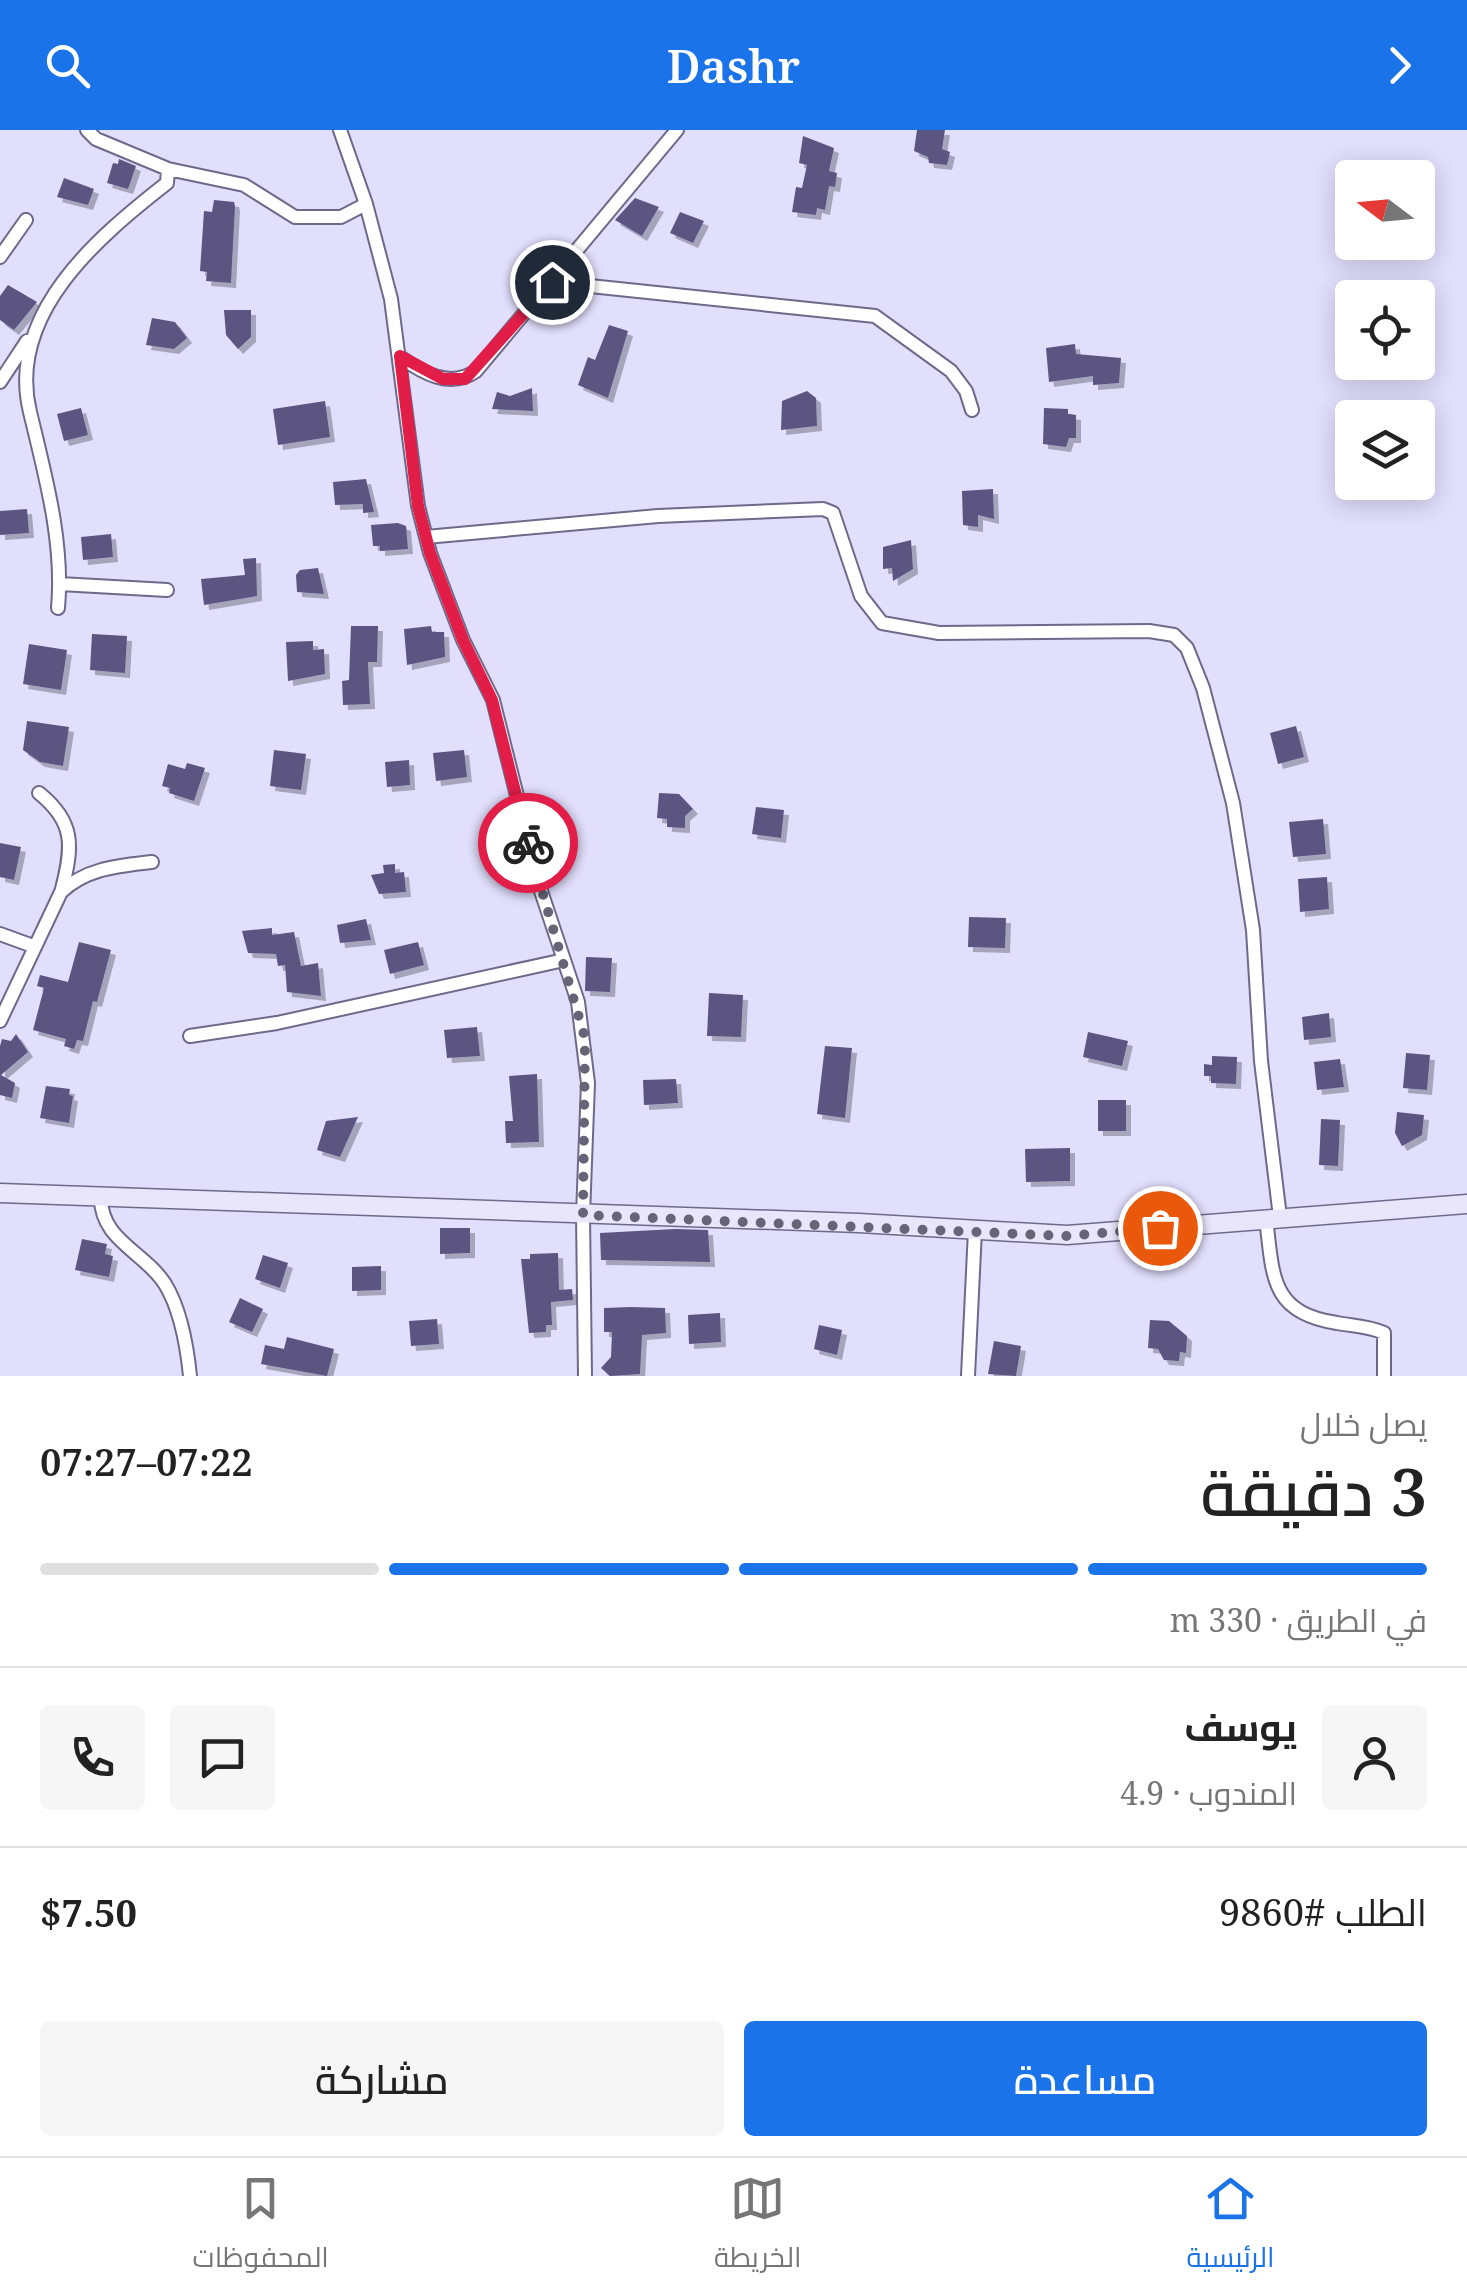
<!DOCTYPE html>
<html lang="ar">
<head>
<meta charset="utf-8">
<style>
	:root { --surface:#fff; --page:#f6f6f6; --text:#222; --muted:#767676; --line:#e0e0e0; --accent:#1a73e8 }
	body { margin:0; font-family:"Noto Serif",Cairo,serif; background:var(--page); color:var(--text); direction:rtl; height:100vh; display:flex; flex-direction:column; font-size:38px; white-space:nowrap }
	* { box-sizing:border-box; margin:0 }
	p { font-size:32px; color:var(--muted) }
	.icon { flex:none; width:55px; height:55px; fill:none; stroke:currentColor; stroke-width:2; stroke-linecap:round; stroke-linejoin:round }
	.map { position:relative; height:1246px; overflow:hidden; direction:ltr }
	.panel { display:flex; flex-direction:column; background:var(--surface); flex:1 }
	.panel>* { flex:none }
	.needle { width:65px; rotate:286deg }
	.tools { position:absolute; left:1335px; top:30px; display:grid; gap:20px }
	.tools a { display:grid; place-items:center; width:100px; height:100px; border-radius:10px; background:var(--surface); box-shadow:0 5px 25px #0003; font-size:50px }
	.pin { position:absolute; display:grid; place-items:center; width:85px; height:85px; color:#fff; margin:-42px; border:5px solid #fff; border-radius:50%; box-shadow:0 2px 10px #0007 }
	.courier { position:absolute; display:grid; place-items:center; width:100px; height:100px; margin:-50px; border:8px solid #e11d48; border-radius:50%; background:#fff; color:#222; box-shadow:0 2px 12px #0007 }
	.summary em { font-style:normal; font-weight:600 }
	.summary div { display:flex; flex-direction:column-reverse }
	.summary { display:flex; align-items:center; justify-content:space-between; height:170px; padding:0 40px }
	h1 { font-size:65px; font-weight:600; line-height:75px }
	.bar { display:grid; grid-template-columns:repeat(4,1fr); gap:15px 10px; align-content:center; height:120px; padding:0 40px }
	.bar i { height:12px; border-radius:8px; background:var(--line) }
	.bar .on { background:var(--accent) }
	.bar p { grid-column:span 4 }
	.line { display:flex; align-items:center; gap:25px; padding:0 40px; border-top:2px solid var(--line) }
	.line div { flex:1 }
	.round { display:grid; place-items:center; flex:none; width:105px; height:105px; border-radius:10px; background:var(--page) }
	.primary-button { display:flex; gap:20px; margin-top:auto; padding:20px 40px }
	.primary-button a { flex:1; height:115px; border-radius:10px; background:var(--accent); color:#fff; font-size:40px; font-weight:600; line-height:115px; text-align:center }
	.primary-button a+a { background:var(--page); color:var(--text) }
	header { display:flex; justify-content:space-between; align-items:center; height:130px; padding:0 40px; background:var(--accent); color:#fff; font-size:45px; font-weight:600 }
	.menu { display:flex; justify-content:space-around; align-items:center; height:140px; border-top:2px solid var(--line); background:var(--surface); font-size:28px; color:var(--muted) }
	.menu a { display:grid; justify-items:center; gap:5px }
	.menu .on { color:var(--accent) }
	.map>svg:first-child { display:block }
	.building { fill:#5c5582; filter:url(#shadow) }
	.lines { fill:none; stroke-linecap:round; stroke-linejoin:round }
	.street-casing { stroke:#6e698a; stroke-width:16 }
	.secondary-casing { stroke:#6e698a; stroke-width:21 }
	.street { stroke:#fff; stroke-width:12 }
	.secondary { stroke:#e9e6fb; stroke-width:18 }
	.done { stroke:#666476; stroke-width:10; stroke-dasharray:0 18 }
	.route { stroke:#e11d48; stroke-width:12 }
</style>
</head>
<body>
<header><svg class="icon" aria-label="forward" viewBox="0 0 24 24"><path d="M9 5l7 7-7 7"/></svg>Dashr<svg class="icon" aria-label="search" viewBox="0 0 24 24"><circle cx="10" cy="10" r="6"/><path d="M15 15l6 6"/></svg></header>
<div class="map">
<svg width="1467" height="1246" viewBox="0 0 1467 1246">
	<defs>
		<filter id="shadow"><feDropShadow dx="5" dy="5" stdDeviation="0" flood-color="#0004"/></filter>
	</defs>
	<rect width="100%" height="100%" fill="#e2dffd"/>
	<path class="building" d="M917,0H945L942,19L950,22L947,35L929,33L928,27L914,21Z
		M803,6L834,18L829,41L837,43L835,57L829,56L825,80L817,78L816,85L792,82L796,57L802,58L807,35L799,33Z
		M119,29L136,36L128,59L107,53L113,33L118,34Z
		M64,48L94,59L88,75L57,67Z
		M635,68L659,77L642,106L615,90Z
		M214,70L234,72L235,76L231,153L206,151L207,142L200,141L204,81L212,82Z
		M680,82L704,91L693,113L670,103Z
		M8,155L37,172L14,200L0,190V166Z
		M224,180H251V207L238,219L226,205Z
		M152,188L175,192L187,208L174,219L146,215Z
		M609,195L628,201L608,268L578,255L588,227L595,230Z
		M1075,214L1076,224L1121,228L1119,253L1093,255V246L1049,252L1046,218Z
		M532,258L533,281L492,279L497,262L510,266Z
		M807,261L816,268L817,296L781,300L782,271Z
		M325,271L330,307L278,315L273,279Z
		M81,278L88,305L64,311L57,284Z
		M1044,278L1068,279V284L1076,285V308H1069L1066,317L1043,314Z
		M366,349L374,382L363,383V374L335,375L333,352Z
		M993,359L994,389L978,385V397L963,395L962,361Z
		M27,379L29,403L0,405V381Z
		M398,393L406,396L408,419L380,421V416H373L371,395Z
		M111,404L113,427L83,430L81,407Z
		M911,410L913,439L893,451L892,438L883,439V417Z
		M256,428L257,466L204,475L201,449L245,445L243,429Z
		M318,438L324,464L297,462L296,445L300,440Z
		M351,496H378L377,532H368L370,574L343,575L342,551L349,550Z
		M431,496L432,502H444L445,527L407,535L404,499Z
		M92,504L127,506L125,543L90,540Z
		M313,511V520L324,519L325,544L288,551L286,512Z
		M29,514L67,520L61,560L23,554Z
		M27,591L69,597L63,636L40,632L23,620Z
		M1296,596L1304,627L1278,634L1270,603Z
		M274,620L306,624L301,660L270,656Z
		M464,620L467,647L436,651L433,623Z
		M409,630L410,655L387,657L385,632Z
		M187,633L205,638L194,671L169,663L170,658L162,656L168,634L185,639Z
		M659,663L679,664L693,679L685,686V698L667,697V689L657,688Z
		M756,677L784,680L781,708L752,704Z
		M1323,689L1326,724L1293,727L1289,692Z
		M0,713L21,717L14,750L0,747Z
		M395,734V743L404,742L406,762L379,764L371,745L384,743L383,735Z
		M1327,747L1329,779L1300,782L1298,749Z
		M969,787L1006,788L1005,818L968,817Z
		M366,789L371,810L340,813L337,795Z
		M272,798V805L294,802L301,836L318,833L321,866L287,862L285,835L278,836L276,824L248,823L242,801Z
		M79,812L111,820L97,872L93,871L83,911L77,910L74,919L64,916L66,909L33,900L44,858L37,856L40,845L68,852Z
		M418,812L424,835L390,844L384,820Z
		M586,827L612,828L610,862L585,861Z
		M709,863L743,865L741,907L707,906Z
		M1329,883L1331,907L1304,910L1302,887Z
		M477,897L480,926L447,928L444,900Z
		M1088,902L1128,911L1122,936L1083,927Z
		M16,904L28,922L1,945L15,953L12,968L0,965V916L2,909L11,911Z
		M825,916L852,918L845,988L817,984Z
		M1406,923L1430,925L1427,960L1403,958Z
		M1212,926L1237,927L1236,954L1211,953V946H1204V934L1212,935Z
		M1340,929L1344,957L1317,960L1314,932Z
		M537,944L539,1012L506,1013L505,991H513L509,946Z
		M676,949L678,973L644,975L643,950Z
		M46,956L70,959L69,965L73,966L69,993L40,988Z
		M1098,970H1126V1001H1098Z
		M1397,982L1424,985L1422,1005L1402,1016L1395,1003Z
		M358,987L340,1027L317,1020L326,991Z
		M1321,989L1340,990L1338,1036L1319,1035Z
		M1070,1018V1051L1026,1052L1025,1019Z
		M440,1098H470V1123L440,1124Z
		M675,1099L708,1100L710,1132L601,1130L600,1103Z
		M82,1109L107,1114L105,1124L113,1126L109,1147L75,1140Z
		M558,1123L559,1160L572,1159L573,1170L551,1172L552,1195H546V1202L529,1203L521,1129H530V1124Z
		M263,1125L288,1133L280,1158L255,1149Z
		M381,1136V1160L352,1161V1137Z
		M240,1168L263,1179L252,1202L229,1192Z
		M630,1177L665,1178L666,1203L642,1205L640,1244L610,1246L601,1238L611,1227L612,1202H604V1178Z
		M720,1183L721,1212L689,1214L688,1185Z
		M437,1189L439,1214L411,1216L409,1191Z
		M1150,1190L1169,1191L1187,1206L1186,1223L1180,1222L1179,1231L1164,1230L1158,1219L1148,1218Z
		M819,1195L842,1200L837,1225L814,1219Z
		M287,1207L334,1219L327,1246L261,1234L265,1215L284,1219Z
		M994,1211L1021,1216L1016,1246L988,1244Z"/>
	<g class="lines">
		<g class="street-casing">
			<path id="street" d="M340,0L366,74L391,169L418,376L430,423L463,510L493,570L540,758L578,872L588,953L583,1085L585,1246
				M168,39L244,55L295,87H341L366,74
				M0,127L26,90
				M552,152L875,186L951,241L966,261L972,280
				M400,227C423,243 450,259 476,241L677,0
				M0,252L27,211
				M426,407L658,386L823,379L833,383L861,466L882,493L939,503L1149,501L1174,505L1187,518L1203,558L1233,673L1253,800L1261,931L1280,1087
				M60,454L167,460
				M58,478C64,412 45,345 30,282C6,184 98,107 167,53L168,39L96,9L87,0
				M39,663C75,692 73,716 62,759
				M0,804L33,816
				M0,891L61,762C87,738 118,736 152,732
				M190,906L277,893L564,830
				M101,1067C100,1110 145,1122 165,1154C181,1180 187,1216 190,1246
				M1266,1088C1273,1146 1270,1183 1337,1193C1353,1196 1369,1196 1384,1203V1246
				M968,1246L975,1100"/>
		</g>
		<g class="secondary-casing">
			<path id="secondary" d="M0,1063L859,1093L1067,1105L1467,1074"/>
		</g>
		<use href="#street" class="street"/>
		<use href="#secondary" class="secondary"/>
	</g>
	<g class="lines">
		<path class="done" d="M528,713L585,908L583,1085L1067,1106L1160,1098"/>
		<path class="route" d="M528,713L492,570L463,510L430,423L418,376L400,226L443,249H465L552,152"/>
	</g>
</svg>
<div class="tools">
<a><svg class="needle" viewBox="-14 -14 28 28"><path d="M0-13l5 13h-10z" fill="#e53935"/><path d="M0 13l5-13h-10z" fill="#767676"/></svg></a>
<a><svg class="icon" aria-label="locate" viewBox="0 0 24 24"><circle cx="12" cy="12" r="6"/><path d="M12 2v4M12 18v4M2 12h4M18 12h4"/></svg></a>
<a><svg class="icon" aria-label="layers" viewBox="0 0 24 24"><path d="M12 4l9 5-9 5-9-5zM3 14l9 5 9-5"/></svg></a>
</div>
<div class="pin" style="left:1160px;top:1098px;background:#ea580c"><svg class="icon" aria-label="bag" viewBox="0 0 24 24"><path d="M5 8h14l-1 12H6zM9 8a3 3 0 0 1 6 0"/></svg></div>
<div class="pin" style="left:552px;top:152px;background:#1f2937"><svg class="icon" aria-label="home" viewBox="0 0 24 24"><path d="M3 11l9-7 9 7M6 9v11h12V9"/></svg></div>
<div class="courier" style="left:528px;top:713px"><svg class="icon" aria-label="bike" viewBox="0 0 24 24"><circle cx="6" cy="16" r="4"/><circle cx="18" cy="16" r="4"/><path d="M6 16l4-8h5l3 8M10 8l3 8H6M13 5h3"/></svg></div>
</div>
<section class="panel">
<div class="summary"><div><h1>3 دقيقة</h1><p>يصل خلال</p></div><em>07:22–07:27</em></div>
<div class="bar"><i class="on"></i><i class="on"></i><i class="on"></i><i></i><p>في الطريق · 330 m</p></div>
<div class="line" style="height:180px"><a class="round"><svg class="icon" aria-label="person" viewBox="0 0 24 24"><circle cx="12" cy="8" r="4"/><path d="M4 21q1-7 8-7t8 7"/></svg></a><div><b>يوسف</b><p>المندوب · 4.9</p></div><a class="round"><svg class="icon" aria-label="chat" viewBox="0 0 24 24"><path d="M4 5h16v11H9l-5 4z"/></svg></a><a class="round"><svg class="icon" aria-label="phone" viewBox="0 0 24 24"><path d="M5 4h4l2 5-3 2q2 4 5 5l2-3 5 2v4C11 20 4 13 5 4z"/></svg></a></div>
<div class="line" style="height:130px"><div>الطلب #9860</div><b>$7.50</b></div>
<div class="primary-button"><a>مساعدة</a><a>مشاركة</a></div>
</section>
<nav class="menu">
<a class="on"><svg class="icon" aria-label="home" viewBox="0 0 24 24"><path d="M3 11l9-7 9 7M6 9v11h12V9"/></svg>الرئيسية</a>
<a><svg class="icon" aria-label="map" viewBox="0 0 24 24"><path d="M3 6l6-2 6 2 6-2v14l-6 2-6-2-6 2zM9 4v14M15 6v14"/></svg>الخريطة</a>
<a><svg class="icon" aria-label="saved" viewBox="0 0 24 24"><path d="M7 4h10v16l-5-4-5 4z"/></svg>المحفوظات</a>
</nav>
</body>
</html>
